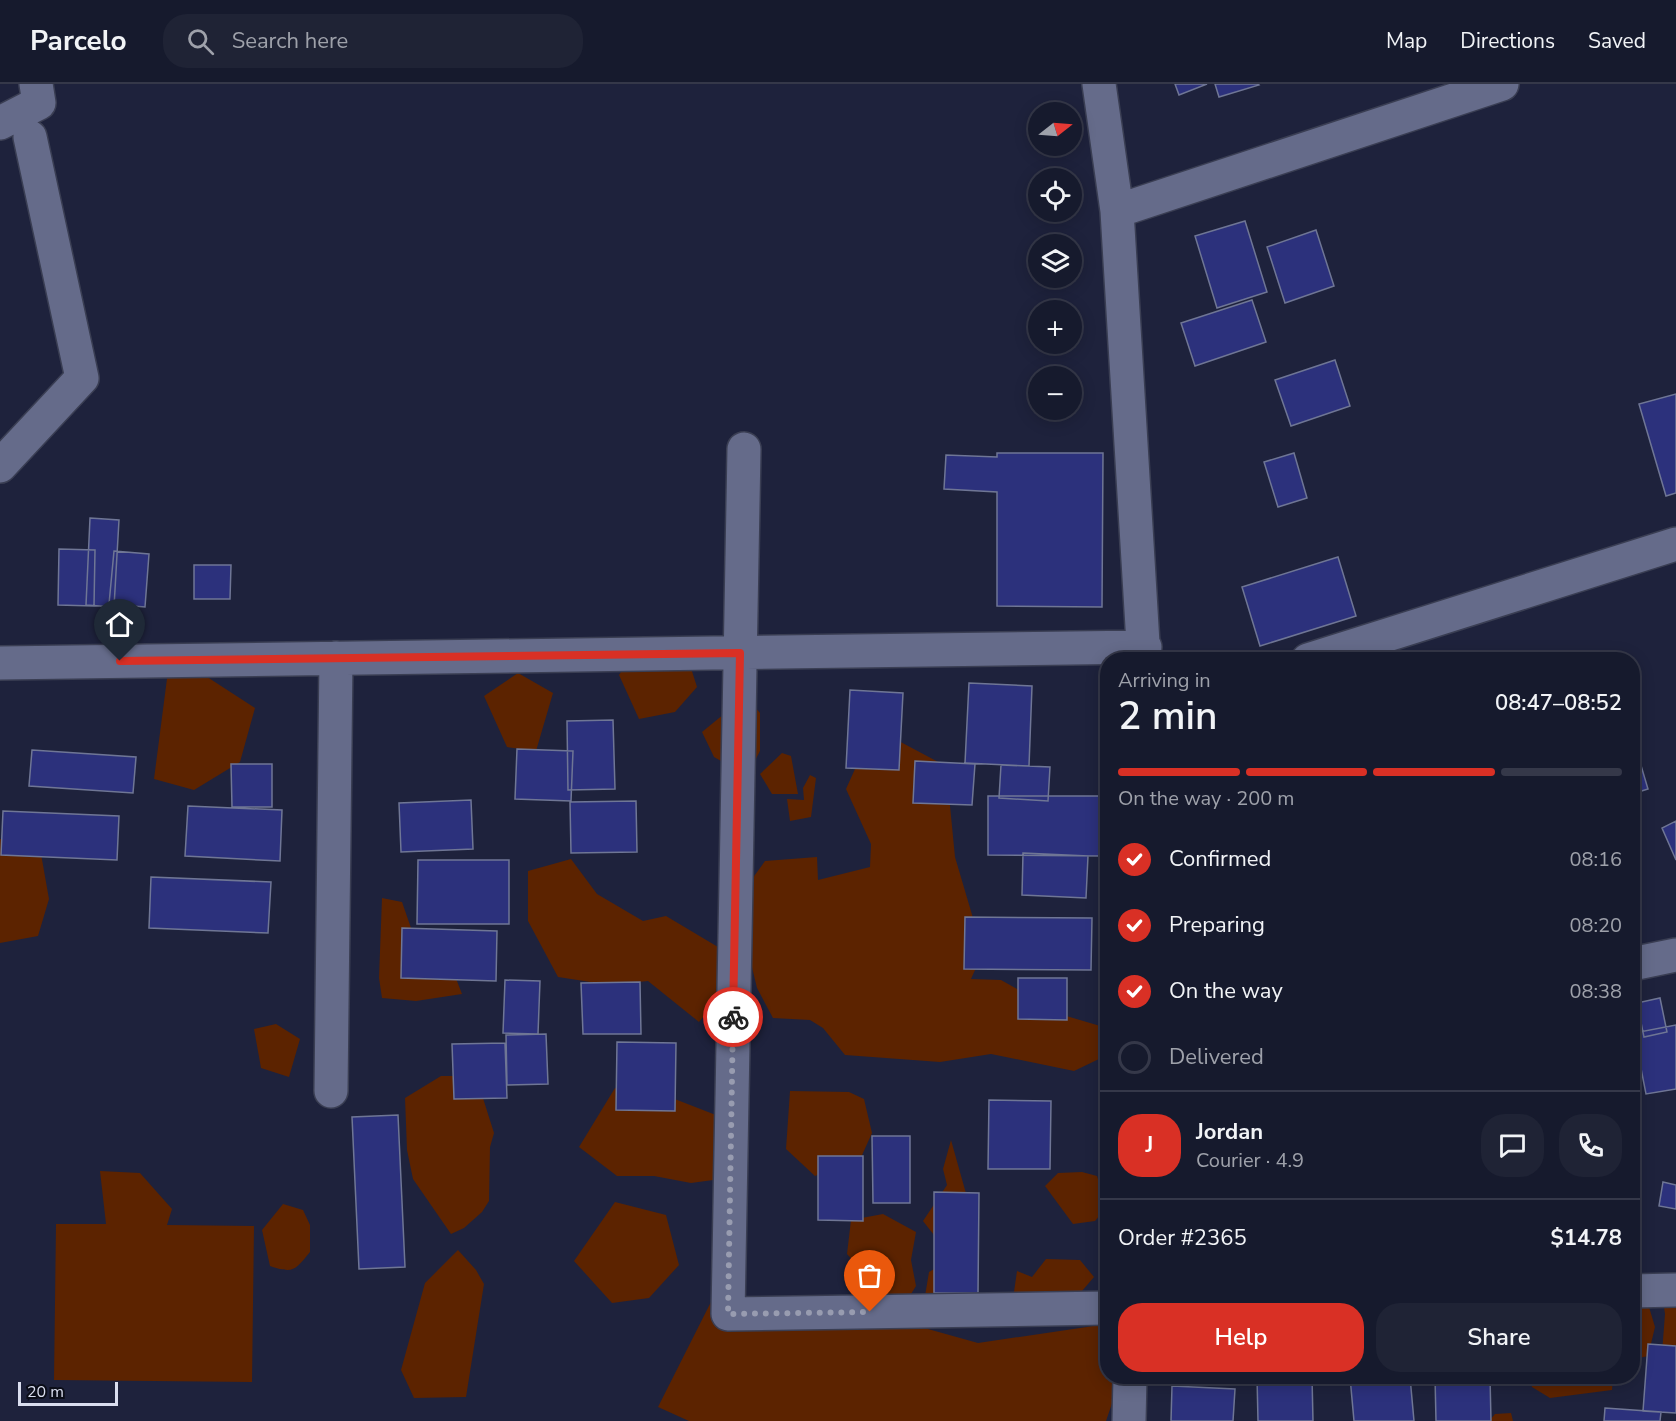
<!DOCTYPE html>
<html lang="en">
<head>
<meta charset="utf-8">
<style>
	:root { --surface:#161a2d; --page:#1f2335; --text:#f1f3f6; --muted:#9ea1aa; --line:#353849; --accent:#d93025 }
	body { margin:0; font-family:"Nunito Sans",sans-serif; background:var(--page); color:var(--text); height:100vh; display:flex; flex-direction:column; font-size:22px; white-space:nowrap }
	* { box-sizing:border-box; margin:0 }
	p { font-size:20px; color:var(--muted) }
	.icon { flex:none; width:33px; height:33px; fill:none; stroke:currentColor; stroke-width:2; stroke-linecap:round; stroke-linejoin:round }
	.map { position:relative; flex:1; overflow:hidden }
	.details { position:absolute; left:1100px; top:568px; width:540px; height:732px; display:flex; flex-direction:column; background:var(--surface); border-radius:24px; box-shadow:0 3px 15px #0003,0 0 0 2px var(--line) }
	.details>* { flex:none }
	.needle { width:39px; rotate:73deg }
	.fabs { position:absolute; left:1028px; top:18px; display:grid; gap:12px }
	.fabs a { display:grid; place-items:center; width:54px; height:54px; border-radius:50%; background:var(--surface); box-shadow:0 3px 15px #0003,0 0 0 2px var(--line); font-size:30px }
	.scale { position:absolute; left:18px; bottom:15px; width:100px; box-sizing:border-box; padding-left:6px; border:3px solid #dadeef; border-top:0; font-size:16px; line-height:21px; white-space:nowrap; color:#dadeef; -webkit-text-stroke:4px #0b0d18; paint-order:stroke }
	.pin { position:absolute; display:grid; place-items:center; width:51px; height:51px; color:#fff; margin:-62px -26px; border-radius:50% 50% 50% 0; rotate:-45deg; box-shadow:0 0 6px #0007 }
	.pin .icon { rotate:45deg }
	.courier { position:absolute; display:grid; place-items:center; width:60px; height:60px; margin:-30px; border:4px solid #d93025; border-radius:50%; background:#fff; color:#222; box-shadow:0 2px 8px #0007 }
	.head em { font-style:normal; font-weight:600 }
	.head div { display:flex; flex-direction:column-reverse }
	.head { display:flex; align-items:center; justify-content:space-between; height:102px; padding:0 18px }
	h1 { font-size:39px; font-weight:600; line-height:45px }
	.bar { display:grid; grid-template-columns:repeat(4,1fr); gap:9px 6px; align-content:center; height:72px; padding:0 18px }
	.bar i { height:8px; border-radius:4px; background:var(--line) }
	.bar .on { background:var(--accent) }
	.bar p { grid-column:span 4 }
	.line { display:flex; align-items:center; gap:15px; padding:0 18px; border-top:2px solid var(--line) }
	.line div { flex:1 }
	.round { display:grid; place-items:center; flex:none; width:63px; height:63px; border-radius:24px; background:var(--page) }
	ol { padding:0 18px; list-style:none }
	li { display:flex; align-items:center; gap:18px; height:66px }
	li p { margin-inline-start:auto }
	li .icon { padding:6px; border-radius:50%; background:var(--accent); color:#fff; stroke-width:4 }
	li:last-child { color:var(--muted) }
	li i { width:33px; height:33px; border:3px solid var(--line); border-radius:50% }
	.button { display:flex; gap:12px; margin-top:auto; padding:12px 18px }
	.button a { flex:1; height:69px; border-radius:24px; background:var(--accent); color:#fff; font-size:24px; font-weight:600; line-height:69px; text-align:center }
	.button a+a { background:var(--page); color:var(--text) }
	header { display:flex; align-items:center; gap:36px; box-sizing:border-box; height:84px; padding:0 30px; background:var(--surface); border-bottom:2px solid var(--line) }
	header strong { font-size:28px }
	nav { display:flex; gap:33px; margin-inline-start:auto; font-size:21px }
	.search { width:420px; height:54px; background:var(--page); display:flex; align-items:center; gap:15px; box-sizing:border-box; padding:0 21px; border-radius:24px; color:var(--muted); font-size:22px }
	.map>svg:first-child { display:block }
	.green { fill:#5c2300 }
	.building { fill:#2c317c; stroke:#6f7695; stroke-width:1.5 }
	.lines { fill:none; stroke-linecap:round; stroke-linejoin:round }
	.minor-casing { stroke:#3a3e53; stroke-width:36 }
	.minor { stroke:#656b8a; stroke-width:33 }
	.done { stroke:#989cb0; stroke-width:6; stroke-dasharray:0 10.8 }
	.route { stroke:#d93025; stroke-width:8 }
</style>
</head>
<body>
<header>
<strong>Parcelo</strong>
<div class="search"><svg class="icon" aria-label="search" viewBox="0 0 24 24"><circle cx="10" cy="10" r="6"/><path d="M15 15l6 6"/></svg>Search here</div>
<nav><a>Map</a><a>Directions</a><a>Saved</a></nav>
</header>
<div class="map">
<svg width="1676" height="1337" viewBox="0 0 1676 1337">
	<rect width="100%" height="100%" fill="#1e223c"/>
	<path class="green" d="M683,559L697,603L675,628L639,635L619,591L637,563Z
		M168,587H198L255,624L240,678L194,706L154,695Z
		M518,589L553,609L536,667L507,663L484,612Z
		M746,612L760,629V667L747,692L714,673L702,648Z
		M895,655L942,680L947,691L955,773L983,868L971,895L1001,896L1063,931L1107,944V969L1099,975L1074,987L991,970L940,978L845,971L823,944L810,936L773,934L757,904L736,817L765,777L817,773L818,796L870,783L871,760L846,705L864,665Z
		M782,669L791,672L798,710H772L760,690Z
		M810,691L816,694L811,733L790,737L787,715L804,716L803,704Z
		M38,753L49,815L38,852L0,859V755Z
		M571,775L597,810L643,837L666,832L718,863L721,911L699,938L648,897L610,901L558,893L528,837V787Z
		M382,814L402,818L419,867L450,879L462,910L416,917L382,914L379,894Z
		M276,940L300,955L289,993L261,984L254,945Z
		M441,992H476L494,1049L490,1063L489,1117L482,1128L464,1144L451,1150L413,1095L407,1066L405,1014Z
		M615,1004L667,1012L739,1040L728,1094L691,1099L654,1092H617L579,1063Z
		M790,1007L849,1008L864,1015L872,1049L858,1080L838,1082L815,1092L786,1065Z
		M951,1056L967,1113L948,1169L923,1137L947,1101L943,1085Z
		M100,1087L140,1089L172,1125L167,1141L254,1142L252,1298L54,1296L56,1140H106Z
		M1082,1088L1097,1092L1107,1123L1095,1137L1073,1140L1045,1102L1058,1089Z
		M615,1118L666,1131L679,1181L649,1214L612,1219L574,1177Z
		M283,1120L303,1126L310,1141V1168C295,1186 294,1190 270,1182L262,1146Z
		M883,1130L916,1148L911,1176L916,1202L903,1223L880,1214L865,1190L847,1170L851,1136Z
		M458,1166L476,1186L484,1200L466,1313L414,1314L401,1286L425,1199Z
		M1046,1175L1080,1176L1094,1193L1082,1207L1034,1216H1024L1014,1208L1017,1187L1032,1193Z
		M943,1180L964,1189L963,1212H925L929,1188Z
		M716,1208L885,1233L978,1259L1107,1240V1293H1121L1106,1337H689L658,1323Z
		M1632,1211L1646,1213L1655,1243L1648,1272L1635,1275L1632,1271Z
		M1676,1212V1279L1662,1269L1665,1230L1663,1216Z
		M1160,1293H1200L1174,1304Z
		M1529,1293H1613L1612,1306L1550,1314L1532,1303Z
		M1511,1329L1513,1337H1489L1495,1330Z"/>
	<path class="building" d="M1175,0H1207L1179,11Z
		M1215,0H1258L1259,1L1219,13Z
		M1245,137L1267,208L1217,224L1195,152Z
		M1316,146L1334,202L1285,219L1267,163Z
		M1252,216L1266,258L1195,282L1181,239Z
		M1335,276L1350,322L1291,342L1275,296Z
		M1676,310V409L1666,412L1639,320Z
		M997,369H1103L1102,523L997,522V408L944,405L946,371L997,373Z
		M1294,369L1307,414L1278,423L1264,378Z
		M90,434L119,436L114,523L86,521Z
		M59,465L95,466L94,522L58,521Z
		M114,467L149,470L145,523L109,520Z
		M1338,473L1356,532L1260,562L1242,503Z
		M194,481H231L230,515H194Z
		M969,599L1032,602L1029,682L965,679Z
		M850,606L903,609L899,686L846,684Z
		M613,636L615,705L568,706L567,637Z
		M1634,658L1648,705L1632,710V659Z
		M517,665L573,667L571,717L515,715Z
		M32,666L136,673L133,709L29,702Z
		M915,677L975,680L972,721L913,719Z
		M231,680H272V723H232Z
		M1001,681L1050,683L1048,717L999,714Z
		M988,712H1105L1104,772L988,771Z
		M471,716L473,765L401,768L399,719Z
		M636,717L637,768L571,769L570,718Z
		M188,722L282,726L280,777L185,772Z
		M3,727L119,732L117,776L1,771Z
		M1676,737V776L1662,744Z
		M1023,769L1088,772L1086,814L1022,811Z
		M418,776H509V840H417Z
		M151,793L271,798L268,849L149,844Z
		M965,833L1092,834L1091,886L964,885Z
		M402,844L497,847L496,897L401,894Z
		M1018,894H1067V936L1018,935Z
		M505,896L540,897L538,950L503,949Z
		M640,898L641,950H583L581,899Z
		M1660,914L1667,948L1644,953L1637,919Z
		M1676,941V1005L1646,1010L1634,949Z
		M546,950L548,1000L507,1001L506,951Z
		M617,958L676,959L675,1027L616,1026Z
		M505,959L507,1014L454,1015L452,960Z
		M989,1016L1051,1017L1050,1085H988Z
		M398,1031L405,1183L359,1185L352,1033Z
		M872,1052H910V1119H873Z
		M818,1072H863V1137L818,1136Z
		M1663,1098L1676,1101V1125L1659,1122Z
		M934,1108L979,1109L978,1209H934Z
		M1648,1260L1676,1262V1329L1643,1327Z
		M1257,1293H1312L1313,1337H1258Z
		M1350,1293H1410L1414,1337H1354Z
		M1435,1293H1490L1491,1337H1436Z
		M1172,1302L1235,1305L1233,1337H1171Z
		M1605,1324L1661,1328L1660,1337H1604Z"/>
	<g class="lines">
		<g class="minor-casing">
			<path id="minor" d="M1099,0L1117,127L1144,576
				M0,39L39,19L36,0
				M1117,127L1502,0
				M744,365L728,1230L1107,1224
				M0,382L82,294L30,53
				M1308,576L1676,460
				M0,579L1145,563
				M1632,880L1676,871
				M331,1007L336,574
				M1632,1207L1676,1206
				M1129,1337L1130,1293"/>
		</g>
		<use href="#minor" class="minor"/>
	</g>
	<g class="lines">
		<path class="done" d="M733,933L728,1230L870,1228"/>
		<path class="route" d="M120,577L740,569L733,933"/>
	</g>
</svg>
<div class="fabs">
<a><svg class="needle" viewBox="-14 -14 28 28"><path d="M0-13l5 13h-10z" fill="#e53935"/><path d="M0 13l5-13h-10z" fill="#9ea1aa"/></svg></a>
<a><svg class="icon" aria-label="locate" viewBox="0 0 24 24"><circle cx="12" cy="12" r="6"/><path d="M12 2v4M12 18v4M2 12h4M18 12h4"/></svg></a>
<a><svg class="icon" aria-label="layers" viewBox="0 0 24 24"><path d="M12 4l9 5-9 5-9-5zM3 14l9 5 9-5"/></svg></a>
<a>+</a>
<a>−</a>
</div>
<div class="scale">20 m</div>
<div class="pin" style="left:870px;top:1228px;background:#ea580c"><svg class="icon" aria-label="bag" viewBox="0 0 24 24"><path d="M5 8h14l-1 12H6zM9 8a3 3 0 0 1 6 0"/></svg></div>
<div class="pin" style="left:120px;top:577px;background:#1f2937"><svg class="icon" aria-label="home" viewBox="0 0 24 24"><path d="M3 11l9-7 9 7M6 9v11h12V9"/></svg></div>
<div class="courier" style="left:733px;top:933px"><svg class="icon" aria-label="bike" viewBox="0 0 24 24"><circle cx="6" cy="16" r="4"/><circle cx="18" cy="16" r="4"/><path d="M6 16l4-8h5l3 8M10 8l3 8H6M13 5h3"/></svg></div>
<section class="details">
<div class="head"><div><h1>2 min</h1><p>Arriving in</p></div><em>08:47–08:52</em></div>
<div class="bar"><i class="on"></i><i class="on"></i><i class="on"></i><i></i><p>On the way · 200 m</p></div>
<ol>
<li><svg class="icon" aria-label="check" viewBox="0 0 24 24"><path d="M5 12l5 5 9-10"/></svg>Confirmed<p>08:16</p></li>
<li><svg class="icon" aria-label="check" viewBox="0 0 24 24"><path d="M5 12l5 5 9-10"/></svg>Preparing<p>08:20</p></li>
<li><svg class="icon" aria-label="check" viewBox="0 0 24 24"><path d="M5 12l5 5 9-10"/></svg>On the way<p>08:38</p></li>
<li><i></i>Delivered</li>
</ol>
<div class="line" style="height:108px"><b class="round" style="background:var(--accent);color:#fff">J</b><div><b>Jordan</b><p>Courier · 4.9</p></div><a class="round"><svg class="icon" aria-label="chat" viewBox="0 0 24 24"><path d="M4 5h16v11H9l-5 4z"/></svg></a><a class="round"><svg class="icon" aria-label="phone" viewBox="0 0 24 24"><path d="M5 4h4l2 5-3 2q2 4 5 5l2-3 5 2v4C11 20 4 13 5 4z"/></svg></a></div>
<div class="line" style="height:78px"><div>Order #2365</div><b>$14.78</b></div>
<div class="button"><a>Help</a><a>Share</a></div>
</section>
</div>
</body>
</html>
